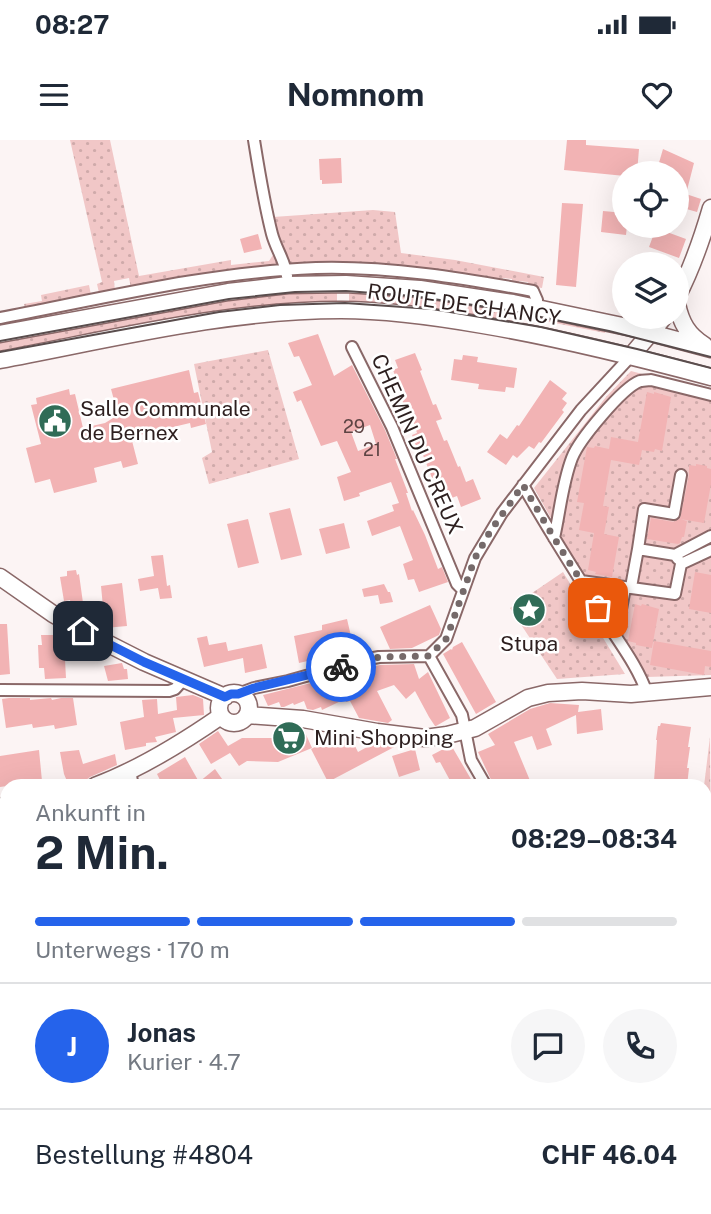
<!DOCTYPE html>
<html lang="de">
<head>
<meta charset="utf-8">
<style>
	:root { --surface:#fff; --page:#f6f6f7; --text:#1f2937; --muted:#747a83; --line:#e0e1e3; --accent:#2563eb }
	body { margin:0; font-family:"Public Sans",sans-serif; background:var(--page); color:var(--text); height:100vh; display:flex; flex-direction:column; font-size:26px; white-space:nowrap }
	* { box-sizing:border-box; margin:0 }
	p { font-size:23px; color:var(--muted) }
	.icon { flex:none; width:38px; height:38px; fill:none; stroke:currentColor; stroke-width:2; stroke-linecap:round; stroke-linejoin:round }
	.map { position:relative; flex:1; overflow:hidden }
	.details { position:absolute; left:0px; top:639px; width:712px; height:436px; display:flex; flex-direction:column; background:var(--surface); border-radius:21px 21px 0 0; box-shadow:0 7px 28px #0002 }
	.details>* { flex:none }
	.controls { position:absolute; left:612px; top:21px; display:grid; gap:14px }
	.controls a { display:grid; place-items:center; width:77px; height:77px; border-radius:50%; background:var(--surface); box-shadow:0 7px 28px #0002; font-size:35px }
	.pin { position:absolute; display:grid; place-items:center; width:60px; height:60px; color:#fff; margin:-30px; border-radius:14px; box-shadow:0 4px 10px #0006 }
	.courier { position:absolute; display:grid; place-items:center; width:70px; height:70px; margin:-35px; border:5px solid #2563eb; border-radius:50%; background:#fff; color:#222; box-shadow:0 2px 9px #0007 }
	.summary em { font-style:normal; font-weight:700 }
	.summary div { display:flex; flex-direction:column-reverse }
	.summary { display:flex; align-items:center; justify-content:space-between; height:119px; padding:0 35px }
	h1 { font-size:46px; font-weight:700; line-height:52px }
	.bar { display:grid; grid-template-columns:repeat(4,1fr); gap:10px 7px; align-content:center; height:84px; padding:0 35px }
	.bar i { height:9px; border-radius:5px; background:var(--line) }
	.bar .active { background:var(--accent) }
	.bar p { grid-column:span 4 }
	.line { display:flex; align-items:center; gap:18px; padding:0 35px; border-top:2px solid var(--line) }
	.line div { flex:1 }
	.round { display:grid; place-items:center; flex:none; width:74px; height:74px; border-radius:37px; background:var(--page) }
	.status { display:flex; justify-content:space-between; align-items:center; height:49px; padding:0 35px; background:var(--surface); direction:ltr }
	.status svg { height:19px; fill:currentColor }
	header { display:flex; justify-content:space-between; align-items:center; height:91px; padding:0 35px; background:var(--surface); font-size:32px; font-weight:700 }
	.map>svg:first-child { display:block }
	.green { fill:url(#green-dots) }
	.building { fill:#f2b3b4; fill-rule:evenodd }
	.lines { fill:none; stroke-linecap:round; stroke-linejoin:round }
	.street-casing { stroke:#8a6868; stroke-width:14 }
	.secondary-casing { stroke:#8a6868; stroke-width:19 }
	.street { stroke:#fff; stroke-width:10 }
	.secondary { stroke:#fff; stroke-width:16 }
	.tram { stroke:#5a4d4d; stroke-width:2 }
	.done { stroke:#756a6a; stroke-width:7; stroke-dasharray:0 12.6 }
	.route { stroke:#2563eb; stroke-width:9 }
	.labels { text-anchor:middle; stroke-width:5; stroke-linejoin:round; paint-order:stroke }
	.number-label { font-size:18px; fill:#5e4444 }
	.street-label { font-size:21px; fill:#2d1f1f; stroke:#fff }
	.poi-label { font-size:21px; fill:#2d1f1f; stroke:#fff; text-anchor:start }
</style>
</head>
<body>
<div class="status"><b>08:27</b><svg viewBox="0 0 49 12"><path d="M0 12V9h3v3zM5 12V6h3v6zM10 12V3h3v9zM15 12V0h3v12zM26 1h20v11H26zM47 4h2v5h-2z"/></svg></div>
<header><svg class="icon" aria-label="menu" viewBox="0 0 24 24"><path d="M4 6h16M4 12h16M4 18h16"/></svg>Nomnom<svg class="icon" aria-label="heart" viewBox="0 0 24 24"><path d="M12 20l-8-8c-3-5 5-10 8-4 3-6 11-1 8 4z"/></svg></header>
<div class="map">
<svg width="711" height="1074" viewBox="0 0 711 1074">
	<defs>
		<pattern id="green-dots" width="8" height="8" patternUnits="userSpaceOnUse" patternTransform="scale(1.75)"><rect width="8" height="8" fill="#f1c7c7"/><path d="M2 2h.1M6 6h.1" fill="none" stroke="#cfaaaa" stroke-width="1.8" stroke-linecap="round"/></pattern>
	</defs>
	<rect width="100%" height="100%" fill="#fcf4f4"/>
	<path class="green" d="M70,0H110L139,136L231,120V125L269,121L275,112L281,125L131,148L129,138L114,141L115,151L99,153L97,144L102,142Z
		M373,70L395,72L401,113L455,120L544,137L542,148L529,146L528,142L519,141V144L512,142V139L503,138L502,141L291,125L285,116L273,77Z
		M89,145L91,155L25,168L24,164L42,161L41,155Z
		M337,149V165L0,215V199L217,158Z
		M349,149L475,162L606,188L605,193L504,173L502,183L349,165Z
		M268,210L299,319L209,344L202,318L212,312L194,224Z
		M631,231L680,244L681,241L711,250V535L647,537L580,430L534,348L606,257Z
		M563,432L625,534L557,539L510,468Z
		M710,597L711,772L705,774V646H704Z"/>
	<path class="building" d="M567,0H586V5L639,9L637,33H625V36L564,30Z
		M663,9L694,23L686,54L701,59L697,72L683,68L681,76H677V33H656Z
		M341,18L342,43L322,44V40H320L319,19Z
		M562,63L583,64L576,147L556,145Z
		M603,71L625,73V86H627L626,95L601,92Z
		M656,88L686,99L679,118L649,107Z
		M258,94L262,109L244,113L240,99Z
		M318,194L334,236L352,225L385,290L397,319H395L408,353H406L412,371L413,370L425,395L438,429L442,427L448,442L419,452L414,439L408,440L403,424L413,420L400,386L372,396L367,381L394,371L392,365L399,363L391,342L359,353L360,356L344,361L337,337L351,332L337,301L321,306L301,260L297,262L293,252L312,245L299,216L294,217L288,203ZM370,285L376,304L358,311L351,292Z
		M415,213L422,230L420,231L433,265L436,264L442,279L436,281L444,301L447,300L458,327L460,326L466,342L473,339L481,359L461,367L457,356L449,359L443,343L437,345L434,337L432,338L421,310L418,311L412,295L417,293L411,275L408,276L394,239L396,238L393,230L398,228L395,220Z
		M463,215L478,217L477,222L517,228L514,248L506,247L505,252L478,249L479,244L451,240L454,219L462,220Z
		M189,230L194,253L198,252L206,284L191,288L190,283L131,297L138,324L123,328L121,321L94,328L97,342L54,353L50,339L35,343L26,308L41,304L31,265L37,264L36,258L69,249L70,255L75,254L83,288L105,283L118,275L111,249Z
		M550,240L567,253L562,259L567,263L562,270L564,272L541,303L539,302L534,309L529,306L517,318L513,315L506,325L487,312L500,294L507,299L517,285L519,286Z
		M647,252L654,254V252L671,257L662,311L655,309L654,312L642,310L639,325L611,320L603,366L609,367L604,394L619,397L612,437L595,434L596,432L588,430L594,393L579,390L584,363L577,362L587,307L594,308L595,306L609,309L611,297L638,302Z
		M696,324L707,326V328L711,329V344L704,383L680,379L689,336V325L696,326Z
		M290,368L302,415L281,420L269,373Z
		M651,378L673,382L680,379L687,381L684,397H682L680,403L678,404L647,399Z
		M248,379L259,423L238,428L227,384Z
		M344,383L350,408L326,414L319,389Z
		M163,415L167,446L170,445L172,458L160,459L158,448L140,451L138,439L154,436L151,416Z
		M76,430L77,435L79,434L83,463L71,465L70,460L64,461L60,437L67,436V431Z
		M695,432L711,435V473L689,469Z
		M122,443L127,486L105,488L101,446Z
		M384,444L388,452H390L393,462L380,464L378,455L364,457L362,449Z
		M635,464L641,466L642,464L659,469L652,508L636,505V503L628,501Z
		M430,465L441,489L439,495L412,508L390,509L380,487Z
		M347,479L353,505L327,511L329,516L299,523L294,496L322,490V485Z
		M0,484H7L10,534L0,535Z
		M41,495H59L60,501H64L66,538L45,539L44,528H39L38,505H42Z
		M207,496L209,505L226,502L228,511L262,504L267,528L245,533L243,518L204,527L197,498Z
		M654,501L711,511V527L705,526L704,535L650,525Z
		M462,502L496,562L476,574L443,514L451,509L452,510L453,507Z
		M122,523L124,529H127L128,539L108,541L104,526Z
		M414,524L419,539L428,532L450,578L436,586H435L429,577L415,551L406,559L394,545L377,551L392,580L388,583L359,578L350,561L346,562L345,559L322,570L321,567L313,570L307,569L304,561L294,565L293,563L284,567H281L279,562L268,566L263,555L311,543L313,547L336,539L335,536L365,528L380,525Z
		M193,555L203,559L204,575L173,578L176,592L155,597L157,602L146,603V606L125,610L120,582L144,577L142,560L157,559L158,574L177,570L176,557Z
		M9,558H30V560L51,558L52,560L61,558H73L77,585L55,589L54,585L33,588L32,584L6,588L2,559Z
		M550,563L579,565L578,572L601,569L603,590L577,594L576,575L546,589L552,605L537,610L532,596L514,602L531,643L517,646L515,642L503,646H494L478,612L495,605L488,594L530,569Z
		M661,583L691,587L688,607H690L687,628H689L687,646H656V641H654L657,600H656L658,586H660Z
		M298,589L304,590L312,608L278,622L247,621L239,626L230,613L211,624L199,604L218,591L228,606L242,598H275Z
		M337,596L340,599L344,597L351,598L358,612L376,602L398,605L328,642L311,609Z
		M451,605L475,646H453L440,622L436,623L432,615Z
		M415,609L420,630L399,637L392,616Z
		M39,610L42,641L0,647V616Z
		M79,610L83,624L115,614L117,625L90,637L86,640L85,646H69L64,634L60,612Z
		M185,617L199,642L215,629L227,646H163L157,634Z"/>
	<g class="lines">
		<g class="street-casing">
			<path id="street" d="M254,0C259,31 264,63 272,94C276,109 285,121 287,136
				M0,178C104,158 210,132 316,128C389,126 462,138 533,151L537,160
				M352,207L392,287L457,444L463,450
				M523,345C549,392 579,437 607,483C621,505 638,527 647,553
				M554,398C560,372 562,344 572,318C579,300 622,248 640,241C642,241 649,240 651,240L711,255
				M638,409L644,369L674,374L681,335
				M678,419L675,415L711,396
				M581,441L675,454L681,424L711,410
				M631,447L638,409L675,415
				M616,496L625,448
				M429,516L446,499L475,418L502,373L581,270L631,216
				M429,516L462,575L471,620L486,646
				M0,550L169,551L175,549L184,539
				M238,554L254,548L288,541L363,520L379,517L429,516
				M130,631L133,646
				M0,873L7,869
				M0,976L7,979
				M705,1010L711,1007
				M51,1068L54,1074
				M264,1068L267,1074
				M22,1074L40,1068
				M523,1074C542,1067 563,1074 582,1068"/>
		</g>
		<g class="secondary-casing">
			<path id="secondary" d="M677,157C692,128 702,99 711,68
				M677,164C681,183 688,195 704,205
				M0,194L228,152L288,145L346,144L420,149L513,163L632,188L711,209
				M631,216L664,177
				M0,220C112,199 227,170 341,170C388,170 437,177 483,185C560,198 636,217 711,237
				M0,437L53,474L83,491L144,522L225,557
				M219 568a15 15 0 1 1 30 0a15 15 0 1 1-30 0Z
				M247,575L303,579L377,592L425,598L447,595L475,588L528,558L548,553L582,551L631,554L711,547
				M95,646C140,629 182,603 221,576
				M0,667L7,665"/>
		</g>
		<use href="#street" class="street"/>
		<use href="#secondary" class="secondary"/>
		<path class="tram" d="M0,201L229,159L295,152L346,151L413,156L507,170L609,191L711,217
			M0,212L219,172L280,165L345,163L432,169L541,187L637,209L711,228"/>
	</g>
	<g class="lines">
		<path class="done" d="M341,527L379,517L429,516L446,499L450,489L475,418L491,390L523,345L554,398L598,468"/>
		<path class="route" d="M83,491L144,522L225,557L231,554H238L254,548L341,527"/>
	</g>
	<defs>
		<g id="civic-disc" transform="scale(1.75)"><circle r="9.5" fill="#306c57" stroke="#fff"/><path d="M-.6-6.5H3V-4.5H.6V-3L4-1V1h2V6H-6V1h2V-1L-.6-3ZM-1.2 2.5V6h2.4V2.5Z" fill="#fff"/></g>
		<g id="sight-disc" transform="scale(1.75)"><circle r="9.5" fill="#306c57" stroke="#fff"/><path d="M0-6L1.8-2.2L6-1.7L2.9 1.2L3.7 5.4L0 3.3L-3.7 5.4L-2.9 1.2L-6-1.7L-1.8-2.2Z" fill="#fff"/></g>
		<g id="supermarket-disc" transform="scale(1.75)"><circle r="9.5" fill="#306c57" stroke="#fff"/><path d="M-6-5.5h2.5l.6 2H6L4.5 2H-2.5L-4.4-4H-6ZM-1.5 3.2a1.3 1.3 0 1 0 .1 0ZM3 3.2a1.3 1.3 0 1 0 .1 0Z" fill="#fff"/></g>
	</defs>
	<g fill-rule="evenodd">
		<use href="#civic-disc" x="55" y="281"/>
		<use href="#sight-disc" x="529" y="470"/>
		<use href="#supermarket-disc" x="289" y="598"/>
	</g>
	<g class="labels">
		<g class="number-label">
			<text x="354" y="293">29</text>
			<text x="372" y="316">21</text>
		</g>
		<g class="street-label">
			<text transform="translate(464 165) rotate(8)" y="7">ROUTE DE CHANCY</text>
			<text transform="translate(417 304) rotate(66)" y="7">CHEMIN DU CREUX</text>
		</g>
		<g class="poi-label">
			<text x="80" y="276">Salle Communale<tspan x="80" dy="24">de Bernex</tspan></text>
			<text x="529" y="511" text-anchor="middle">Stupa</text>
			<text x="314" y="605">Mini Shopping</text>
		</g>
	</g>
</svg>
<div class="controls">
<a><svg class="icon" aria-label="locate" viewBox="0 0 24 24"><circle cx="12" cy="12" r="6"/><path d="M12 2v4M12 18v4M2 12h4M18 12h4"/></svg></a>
<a><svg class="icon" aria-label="layers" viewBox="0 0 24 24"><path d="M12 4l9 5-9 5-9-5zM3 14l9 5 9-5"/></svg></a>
</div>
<div class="pin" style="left:598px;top:468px;background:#ea580c"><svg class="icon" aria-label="bag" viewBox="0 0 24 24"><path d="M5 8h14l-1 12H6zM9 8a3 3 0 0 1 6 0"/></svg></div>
<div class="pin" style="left:83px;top:491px;background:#1f2937"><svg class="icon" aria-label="home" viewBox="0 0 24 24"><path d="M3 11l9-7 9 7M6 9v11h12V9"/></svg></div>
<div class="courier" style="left:341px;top:527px"><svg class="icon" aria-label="bike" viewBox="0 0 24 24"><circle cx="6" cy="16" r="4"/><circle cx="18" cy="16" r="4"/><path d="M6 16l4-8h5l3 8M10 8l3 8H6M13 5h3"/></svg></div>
<section class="details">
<div class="summary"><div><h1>2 Min.</h1><p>Ankunft in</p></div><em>08:29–08:34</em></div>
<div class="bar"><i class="active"></i><i class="active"></i><i class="active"></i><i></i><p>Unterwegs · 170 m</p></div>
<div class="line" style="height:126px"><b class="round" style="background:var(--accent);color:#fff">J</b><div><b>Jonas</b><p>Kurier · 4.7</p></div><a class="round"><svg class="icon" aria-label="chat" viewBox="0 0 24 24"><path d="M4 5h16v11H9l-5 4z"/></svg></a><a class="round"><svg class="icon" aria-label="phone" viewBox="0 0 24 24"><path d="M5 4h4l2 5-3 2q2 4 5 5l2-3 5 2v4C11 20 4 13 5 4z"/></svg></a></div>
<div class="line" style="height:91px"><div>Bestellung #4804</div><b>CHF 46.04</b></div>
</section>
</div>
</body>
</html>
